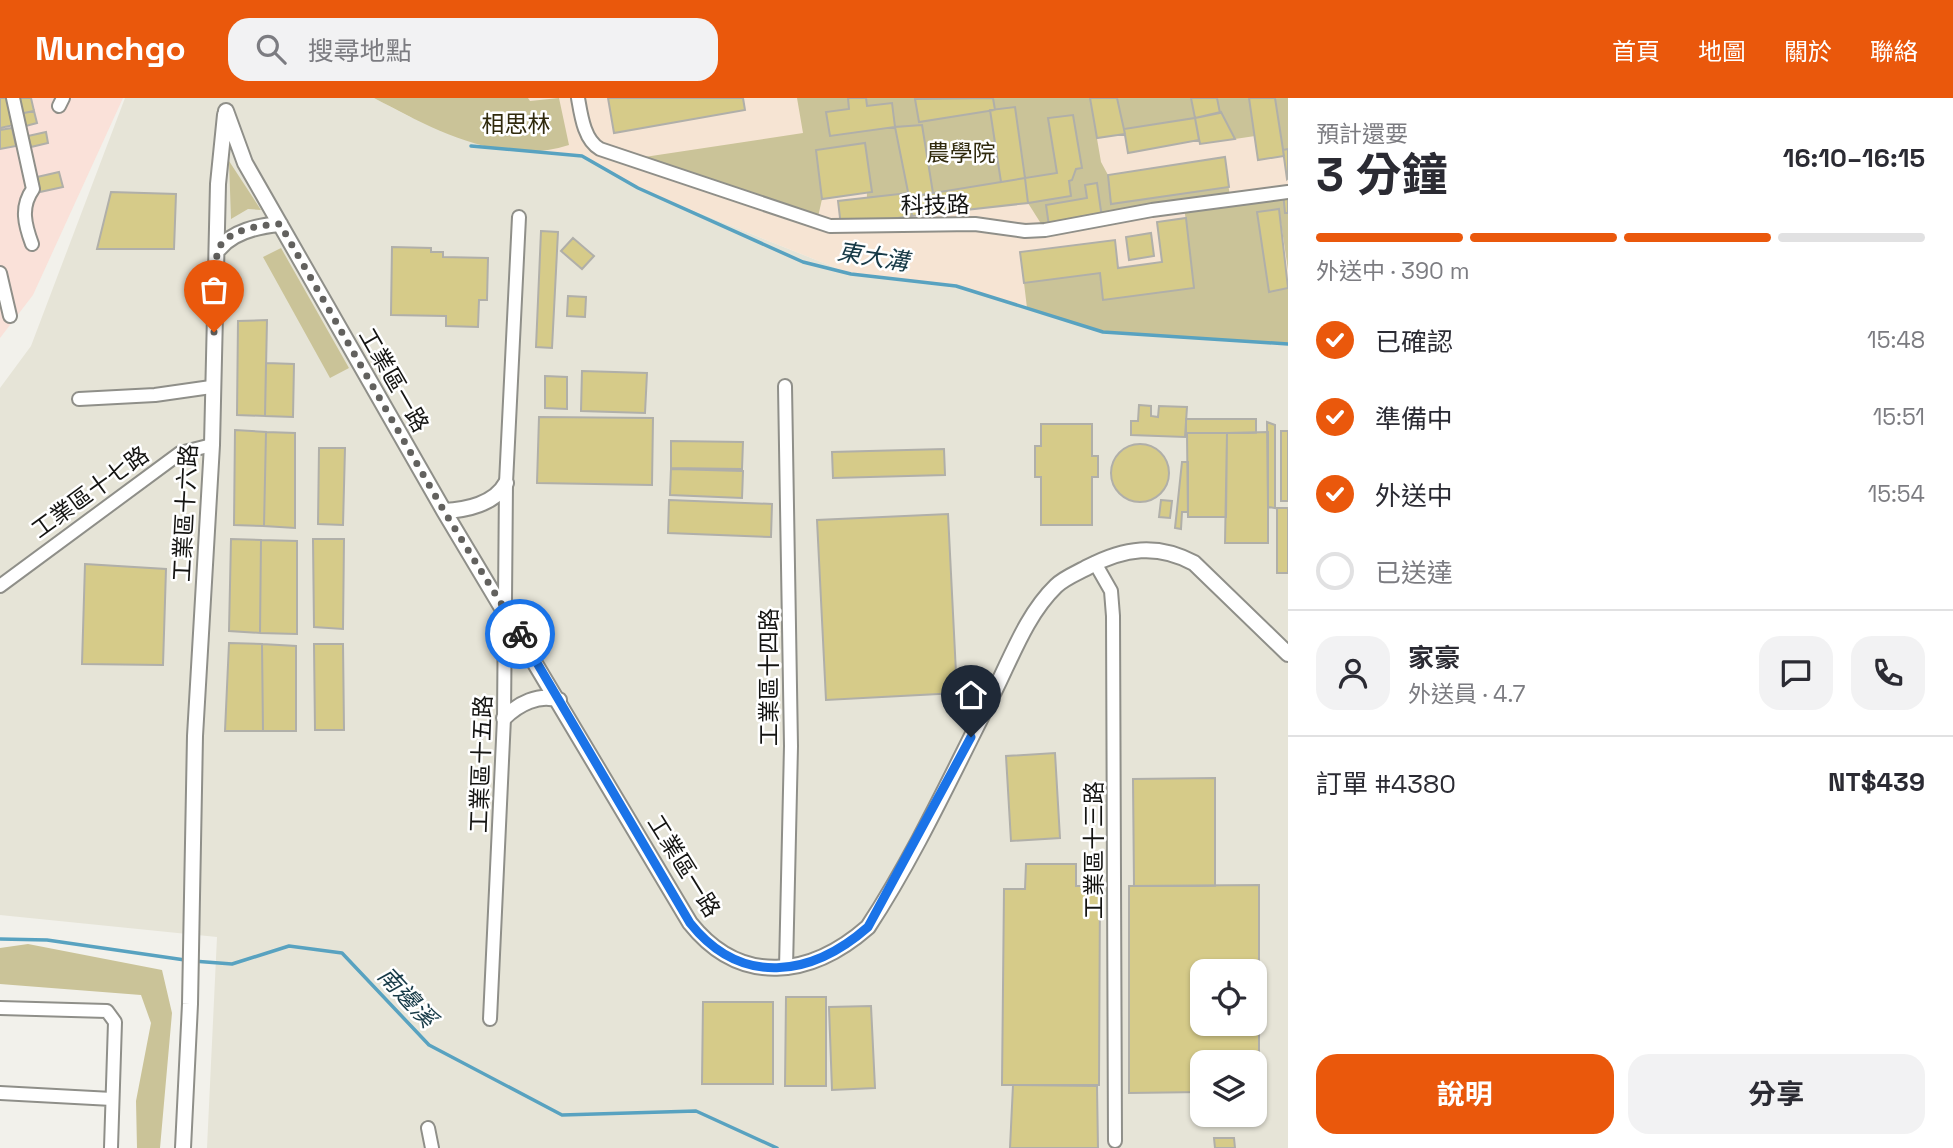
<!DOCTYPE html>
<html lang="zh-TW">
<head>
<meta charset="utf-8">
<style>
	:root { --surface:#fff; --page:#f2f2f3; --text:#2b2b33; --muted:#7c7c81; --line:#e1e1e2; --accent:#ea580c }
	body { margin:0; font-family:"Space Grotesk","Noto Sans TC",sans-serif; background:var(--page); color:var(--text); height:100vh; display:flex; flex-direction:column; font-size:26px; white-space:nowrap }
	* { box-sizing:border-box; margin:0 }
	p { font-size:23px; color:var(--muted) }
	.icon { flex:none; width:38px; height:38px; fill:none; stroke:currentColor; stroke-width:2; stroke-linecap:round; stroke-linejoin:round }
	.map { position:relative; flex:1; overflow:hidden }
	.details { display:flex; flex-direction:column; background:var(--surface); width:665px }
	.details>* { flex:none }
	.controls { position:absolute; left:1190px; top:861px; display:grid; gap:14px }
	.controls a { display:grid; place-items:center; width:77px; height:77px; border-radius:14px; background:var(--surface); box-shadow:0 2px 5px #0004; font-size:35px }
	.pin { position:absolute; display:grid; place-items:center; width:60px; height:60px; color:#fff; margin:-72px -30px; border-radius:50% 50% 50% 0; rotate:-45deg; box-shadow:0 0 7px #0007 }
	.pin .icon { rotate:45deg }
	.courier { position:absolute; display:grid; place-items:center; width:70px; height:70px; margin:-35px; border:5px solid #1a73e8; border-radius:50%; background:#fff; color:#222; box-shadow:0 2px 9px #0007 }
	.head em { font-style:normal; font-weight:700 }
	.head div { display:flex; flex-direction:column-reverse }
	.head { display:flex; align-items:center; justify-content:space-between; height:119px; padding:0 28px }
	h1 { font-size:46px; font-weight:700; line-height:52px }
	.bar { display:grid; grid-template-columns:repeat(4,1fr); gap:10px 7px; align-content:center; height:84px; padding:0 28px }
	.bar i { height:9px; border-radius:5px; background:var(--line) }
	.bar .on { background:var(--accent) }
	.bar p { grid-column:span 4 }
	.line { display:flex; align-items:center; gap:18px; padding:0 28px; border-top:2px solid var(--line) }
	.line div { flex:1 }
	.round { display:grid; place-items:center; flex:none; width:74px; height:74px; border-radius:21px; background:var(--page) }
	ol { padding:0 28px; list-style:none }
	li { display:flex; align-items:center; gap:21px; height:77px }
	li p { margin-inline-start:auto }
	li .icon { padding:7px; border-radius:50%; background:var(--accent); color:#fff; stroke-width:4 }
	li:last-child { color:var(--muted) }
	li i { width:38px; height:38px; border:4px solid var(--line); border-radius:50% }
	.primary-button { display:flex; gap:14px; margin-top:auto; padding:14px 28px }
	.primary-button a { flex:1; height:80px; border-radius:21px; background:var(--accent); color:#fff; font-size:28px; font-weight:700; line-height:80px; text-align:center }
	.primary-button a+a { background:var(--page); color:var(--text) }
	header { display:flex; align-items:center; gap:42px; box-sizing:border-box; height:98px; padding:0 35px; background:var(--accent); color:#fff }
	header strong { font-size:33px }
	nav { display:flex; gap:38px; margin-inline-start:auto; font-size:24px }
	.search { width:490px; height:63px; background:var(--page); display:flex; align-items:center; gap:18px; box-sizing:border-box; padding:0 24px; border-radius:21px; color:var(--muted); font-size:26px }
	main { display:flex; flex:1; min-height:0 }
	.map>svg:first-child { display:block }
	.commercial { fill:#fae1d9 }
	.built { fill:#e6e4d7; fill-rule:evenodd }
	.education { fill:#f6e4d3 }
	.green { fill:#cac398 }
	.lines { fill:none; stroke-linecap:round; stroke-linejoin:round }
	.stream { stroke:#58a2c0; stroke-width:3.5 }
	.building { fill:#d6cb89; stroke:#b0afa9; stroke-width:2; fill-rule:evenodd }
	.minor-casing { stroke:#8f8f89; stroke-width:16 }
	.tertiary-casing { stroke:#8f8f89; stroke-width:18 }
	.minor { stroke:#fff; stroke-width:12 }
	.tertiary { stroke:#fff; stroke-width:14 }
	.done { stroke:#62615e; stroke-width:7; stroke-dasharray:0 12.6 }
	.route { stroke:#1a73e8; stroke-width:9 }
	.labels { text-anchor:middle; stroke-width:5; stroke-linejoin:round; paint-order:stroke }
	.park-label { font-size:23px; fill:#302a0d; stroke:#fff }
	.street-label { font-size:23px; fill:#141412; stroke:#fff }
	.water-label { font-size:24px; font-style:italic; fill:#173a47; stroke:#fff }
</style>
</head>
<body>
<header>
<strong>Munchgo</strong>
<div class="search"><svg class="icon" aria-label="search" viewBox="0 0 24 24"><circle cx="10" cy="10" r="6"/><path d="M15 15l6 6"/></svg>搜尋地點</div>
<nav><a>首頁</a><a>地圖</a><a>關於</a><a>聯絡</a></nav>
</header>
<main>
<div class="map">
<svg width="1288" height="1050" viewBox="0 0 1288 1050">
	<rect width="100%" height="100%" fill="#f2f1eb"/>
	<path class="commercial" d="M0,0H123L33,197L0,240Z"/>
	<path class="built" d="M125,0H374L410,19L547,54L582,58L637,90L851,176L956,188L1103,234L1288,246V1050H207L217,839L0,817V290L31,248ZM1202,873H1255V926H1202ZM1202,964H1255V1017H1202Z"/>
	<path class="education" d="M374,0H1288V246L1103,234L956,188L851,176L637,90L582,58L487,50Z"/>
	<path class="green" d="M374,0H528L530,3L559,0L569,47C501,69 433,31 374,0Z
		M797,0H848L849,11L826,14L830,38L895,29L891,5L867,8L866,0H919L915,1L920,24L990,12L1001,84L933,95L922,27L895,29L908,95L867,100L865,45L816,52L822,101L816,128L618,63L803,35Z
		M993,0H1090L1101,64L1108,77L1225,59L1230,100L1283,94L1285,115H1288V172L1279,111L1257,115L1269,193L1288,190V246L1103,234L1027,210L1024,185L1100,175L1103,202L1194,190L1184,108L1045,132L1028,105L1072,82L1076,71L1081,70L1073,18L1048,21L1057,75L1025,80L1015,10L995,13Z
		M1117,0H1191L1195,20L1124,31Z
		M1217,0H1249L1255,38L1235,41L1220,15Z
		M1275,0H1288V51L1283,52Z
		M229,63L261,112L248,111L231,121Z
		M281,150L349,270L330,280L263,159Z
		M28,846L162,872L172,915L160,1050H137L136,1003L151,925L141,897L0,886V850Z"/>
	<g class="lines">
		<path class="stream" d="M471,48L582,58L638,90L803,164L851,176L956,188L1103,234L1288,246
			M0,841L47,842L185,862
			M193,863L232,866L289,848L342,855L429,947L562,1017L696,1013L777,1050"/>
	</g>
	<path class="building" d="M0,0H8L14,27L0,30Z
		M17,0H31L34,13L19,16Z
		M608,0H743L745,12L614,35Z
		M848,0H866L867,8L892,5L895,29L830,38L826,14L849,11Z
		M993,0L995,12L919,24L915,1Z
		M1090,0H1117L1125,36L1097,40Z
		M1191,0H1217L1220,15L1195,20Z
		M1249,0H1275L1284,58L1258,62Z
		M1015,9L1025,80L1001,84L990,12Z
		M34,13L37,25L22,29L19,16Z
		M1221,14L1235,41L1200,46L1195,20Z
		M1073,17L1082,70L1076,71L1072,82L1069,83L1071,98L1028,105L1025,80L1057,75L1048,20Z
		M1195,20L1199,42L1128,55L1124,31Z
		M922,27L933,95L909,99L895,29Z
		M12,30L16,48L0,51V32Z
		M46,34L48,45L31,49L28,38Z
		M865,45L872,94L822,101L816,52Z
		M1288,51V80L1287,81L1283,52Z
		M1225,59L1229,89L1111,106L1108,77Z
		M59,74L63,89L40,94L37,79Z
		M1025,80L1028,105L912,118L909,99Z
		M1097,85L1102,120L1049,128L1046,107L1087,100L1085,87Z
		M111,94L176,96L174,151H97Z
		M1283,94H1288V115H1285Z
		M908,95L912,118L841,128L838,103Z
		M1279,111L1288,190L1269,194L1257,114Z
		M1186,120L1194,190L1103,202L1100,175L1024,185L1020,154L1115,142L1118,170L1162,164L1157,124Z
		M541,133L558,134L552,250L536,249Z
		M1151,135L1154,158L1129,162L1126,139Z
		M573,140L594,158L582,171L561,153Z
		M392,149L431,150V154H443V159L488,160L487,202H479L478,229L446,228V218L391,217Z
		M568,198L586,199L585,219L567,218Z
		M267,222L265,318L237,317L238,223Z
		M266,265L294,266L293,319L265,318Z
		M582,273L647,275L645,315L581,313Z
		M545,278L567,279V311L545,310Z
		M1139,307L1151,308V318L1158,319L1159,308L1187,309L1185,339L1131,337V323H1138Z
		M539,319L653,320L652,387L537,385Z
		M1186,321H1256V335H1186Z
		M1267,324L1275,327V410L1268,409Z
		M1041,326H1092V358H1098V379H1092V427H1041V379H1035V348H1041Z
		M235,332L266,334L264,428L234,427Z
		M1281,333H1288V403H1281Z
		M266,334L295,335V430L264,428Z
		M1268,334V445H1225L1227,335Z
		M1187,335H1227L1226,419H1188Z
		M671,343L743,344L742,371L671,370Z
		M1111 375a29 29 0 1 1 58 0a29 29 0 1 1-58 0Z
		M319,350H345L343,427L318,426Z
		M944,351L945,377L833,380L832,354Z
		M1182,364H1188V414H1182L1181,431L1175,430Z
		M671,371L743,373L742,400L670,397Z
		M669,402L772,406L771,439L668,435Z
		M1161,402L1172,403L1170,420L1159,419Z
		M1277,410H1288V475H1277Z
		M948,416L957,595L826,602L817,422Z
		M231,441L261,442L260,535L229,533Z
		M313,441H344L343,531L314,529Z
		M261,442L297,443V536L260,535Z
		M85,466L166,471L163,567L82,566Z
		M229,545L262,546L263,633H225Z
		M262,546L296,548V633H263Z
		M314,546H343L344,632H315Z
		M1055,655L1060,740L1011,743L1006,658Z
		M1215,680V788H1134L1133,681Z
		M1026,766H1076V788H1100L1099,987H1002L1004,791H1025Z
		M1259,787V994H1255V964H1202V994L1129,995V788ZM1202,873H1255V926H1202Z
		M786,899H826V988H785Z
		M703,904H773V986H702Z
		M871,908L875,990L832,992L829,909Z
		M1013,987L1097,988L1098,1050H1010Z
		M1214,1040H1234L1235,1050H1215Z"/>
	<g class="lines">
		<g class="minor-casing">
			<path id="minor" d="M13,0L33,91C20,109 25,127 32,146
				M578,0C581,17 584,42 600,51L830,128L975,126L1025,133L1045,132L1152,112L1288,94
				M59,8L63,0
				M0,175L10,218
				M785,288L791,648L786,870
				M79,301L155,297L211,289
				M1095,465L1111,493L1113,518L1115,1043
				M0,488L180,355L212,347
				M0,910L107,913L115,924L111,1050
				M490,921L504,620L506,385L519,119
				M0,995L112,1001
				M428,1030L432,1050"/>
		</g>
		<g class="tertiary-casing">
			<path id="tertiary" d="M226,13L245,65L444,413L690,825C741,889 811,879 868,829C916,756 954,672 994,594C1012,558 1027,516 1056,488C1064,480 1077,475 1088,469C1124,450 1157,445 1194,465L1288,556
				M219,151C233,133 258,128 280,126
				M444,413C466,412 495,406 506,385
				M504,620C518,606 539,595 559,602
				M183,1050L190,906L195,638L212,347L218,86L225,17"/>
		</g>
		<use href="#minor" class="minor"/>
		<use href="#tertiary" class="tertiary"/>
	</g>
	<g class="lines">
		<path class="done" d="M214,234C215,216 213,163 219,150C228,131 262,127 280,126L444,413L520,536"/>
		<path class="route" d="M520,536L690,825C741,889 811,879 868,829L971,639"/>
	</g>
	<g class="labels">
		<g class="park-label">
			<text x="516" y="34">相思林</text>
			<text x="961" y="63">農學院</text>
		</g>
		<g class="street-label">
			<text transform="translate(935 107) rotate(-1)" y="8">科技路</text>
			<text transform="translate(394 282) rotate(60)" y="8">工業區一路</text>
			<text transform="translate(90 394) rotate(-36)" y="8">工業區十七路</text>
			<text transform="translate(185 415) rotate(-87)" y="8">工業區十六路</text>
			<text transform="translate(769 579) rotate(-90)" y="8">工業區十四路</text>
			<text transform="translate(481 666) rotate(-88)" y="8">工業區十五路</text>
			<text transform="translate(1094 752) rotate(-90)" y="8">工業區十三路</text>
			<text transform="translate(684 768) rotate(58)" y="8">工業區一路</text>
		</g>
		<g class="water-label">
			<text transform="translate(873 159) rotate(9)" y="8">東大溝</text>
			<text transform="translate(407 899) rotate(47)" y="8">南邊溪</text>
		</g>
	</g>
</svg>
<div class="controls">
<a><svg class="icon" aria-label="locate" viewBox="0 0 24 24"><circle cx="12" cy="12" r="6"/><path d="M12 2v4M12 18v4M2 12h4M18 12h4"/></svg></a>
<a><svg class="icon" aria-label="layers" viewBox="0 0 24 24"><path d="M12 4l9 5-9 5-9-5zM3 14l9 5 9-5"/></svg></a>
</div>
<div class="pin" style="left:214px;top:234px;background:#ea580c"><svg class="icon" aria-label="bag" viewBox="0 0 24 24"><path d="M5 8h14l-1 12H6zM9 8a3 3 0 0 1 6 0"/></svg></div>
<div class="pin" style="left:971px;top:639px;background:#1f2937"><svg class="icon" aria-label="home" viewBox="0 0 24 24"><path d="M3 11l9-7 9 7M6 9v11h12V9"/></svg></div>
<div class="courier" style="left:520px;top:536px"><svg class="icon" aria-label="bike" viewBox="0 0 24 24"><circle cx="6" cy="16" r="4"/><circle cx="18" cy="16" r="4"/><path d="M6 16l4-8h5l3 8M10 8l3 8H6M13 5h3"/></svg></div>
</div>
<section class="details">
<div class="head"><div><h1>3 分鐘</h1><p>預計還要</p></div><em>16:10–16:15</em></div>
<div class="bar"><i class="on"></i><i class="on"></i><i class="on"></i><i></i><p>外送中 · 390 m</p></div>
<ol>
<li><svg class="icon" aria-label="check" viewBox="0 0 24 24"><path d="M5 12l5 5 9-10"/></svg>已確認<p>15:48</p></li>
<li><svg class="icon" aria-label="check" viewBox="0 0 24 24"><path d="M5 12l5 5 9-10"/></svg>準備中<p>15:51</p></li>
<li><svg class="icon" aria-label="check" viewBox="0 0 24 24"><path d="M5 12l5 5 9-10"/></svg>外送中<p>15:54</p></li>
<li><i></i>已送達</li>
</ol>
<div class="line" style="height:126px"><a class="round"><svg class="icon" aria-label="person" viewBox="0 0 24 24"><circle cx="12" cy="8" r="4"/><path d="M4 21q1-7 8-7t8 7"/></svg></a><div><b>家豪</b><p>外送員 · 4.7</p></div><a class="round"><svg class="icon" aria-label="chat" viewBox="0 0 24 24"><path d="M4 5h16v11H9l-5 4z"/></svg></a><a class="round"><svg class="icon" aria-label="phone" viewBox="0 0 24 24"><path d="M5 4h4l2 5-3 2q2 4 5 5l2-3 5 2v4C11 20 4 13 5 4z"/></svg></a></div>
<div class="line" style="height:91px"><div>訂單 #4380</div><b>NT$439</b></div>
<div class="primary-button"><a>說明</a><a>分享</a></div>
</section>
</main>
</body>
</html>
